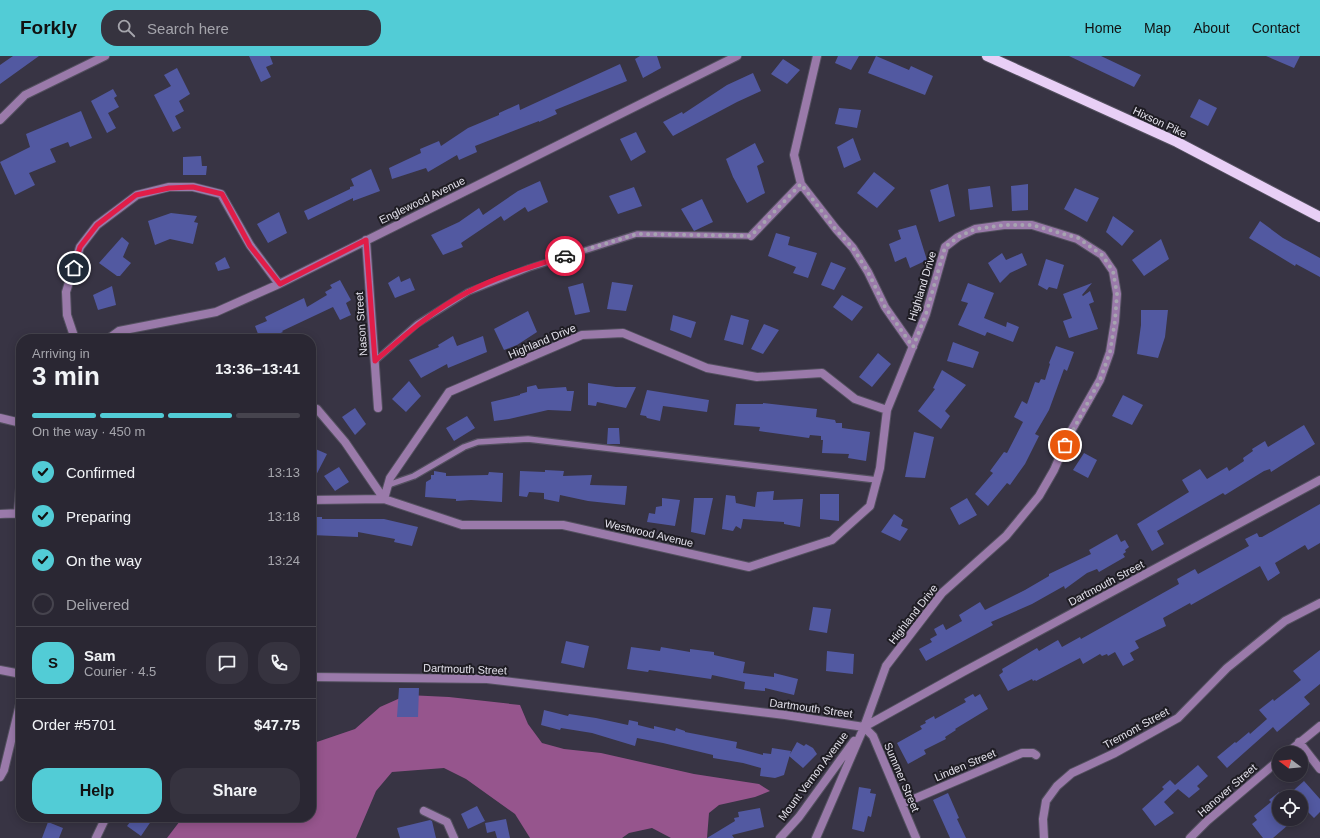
<!DOCTYPE html>
<html lang="en">
<head>
<meta charset="utf-8">
<style>
	:root { --surface:#2a2733; --page:#36333f; --text:#f1f3f6; --muted:#a5a5ac; --line:#46444e; --accent:#52ccd6 }
	body { margin:0; font-family:Helvetica,sans-serif; background:var(--page); color:var(--text); height:100vh; display:flex; flex-direction:column; font-size:15px; white-space:nowrap }
	* { box-sizing:border-box; margin:0 }
	p { font-size:13px; color:var(--muted) }
	.icon { flex:none; width:22px; height:22px; fill:none; stroke:currentColor; stroke-width:2; stroke-linecap:round; stroke-linejoin:round }
	.map { position:relative; flex:1; overflow:hidden }
	.panel { position:absolute; left:16px; top:278px; width:300px; height:488px; display:flex; flex-direction:column; background:var(--surface); border-radius:16px; box-shadow:0 2px 10px #0003,0 0 0 1px var(--line) }
	.panel>* { flex:none }
	.needle { width:26px; rotate:286deg }
	.fabs { position:absolute; left:1272px; top:690px; display:grid; gap:8px }
	.fabs a { display:grid; place-items:center; width:36px; height:36px; border-radius:50%; background:var(--surface); box-shadow:0 2px 10px #0003,0 0 0 1px var(--line); font-size:20px }
	.pin { position:absolute; display:grid; place-items:center; width:34px; height:34px; color:#fff; margin:-17px; border:2px solid #fff; border-radius:50%; box-shadow:0 1px 4px #0007 }
	.courier { position:absolute; display:grid; place-items:center; width:40px; height:40px; margin:-20px; border:3px solid #e11d48; border-radius:50%; background:#fff; color:#222; box-shadow:0 1px 5px #0007 }
	.summary em { font-style:normal; font-weight:700 }
	.summary div { display:flex; flex-direction:column-reverse }
	.summary { display:flex; align-items:center; justify-content:space-between; height:68px; padding:0 16px }
	h1 { font-size:26px; font-weight:700; line-height:30px }
	.bar { display:grid; grid-template-columns:repeat(4,1fr); gap:6px 4px; align-content:center; height:48px; padding:0 16px }
	.bar i { height:5px; border-radius:3px; background:var(--line) }
	.bar .selected { background:var(--accent) }
	.bar p { grid-column:span 4 }
	.line { display:flex; align-items:center; gap:10px; padding:0 16px; border-top:1px solid var(--line) }
	.line div { flex:1 }
	.round { display:grid; place-items:center; flex:none; width:42px; height:42px; border-radius:16px; background:var(--page) }
	ol { padding:0 16px; list-style:none }
	li { display:flex; align-items:center; gap:12px; height:44px }
	li p { margin-inline-start:auto }
	li .icon { padding:4px; border-radius:50%; background:var(--accent); color:#111; stroke-width:4 }
	li:last-child { color:var(--muted) }
	li i { width:22px; height:22px; border:2px solid var(--line); border-radius:50% }
	.primary-button { display:flex; gap:8px; margin-top:auto; padding:8px 16px }
	.primary-button a { flex:1; height:46px; border-radius:16px; background:var(--accent); color:#111; font-size:16px; font-weight:700; line-height:46px; text-align:center }
	.primary-button a+a { background:var(--page); color:var(--text) }
	header { display:flex; align-items:center; gap:24px; box-sizing:border-box; height:56px; padding:0 20px; background:var(--accent); color:#111 }
	header strong { font-size:19px }
	nav { display:flex; gap:22px; margin-inline-start:auto; font-size:14px }
	.search { width:280px; height:36px; background:var(--page); display:flex; align-items:center; gap:10px; box-sizing:border-box; padding:0 14px; border-radius:16px; color:var(--muted); font-size:15px }
	.map>svg:first-child { display:block }
	.forest { fill:#96558d }
	.building { fill:#5259a1 }
	.lines { fill:none; stroke-linecap:round; stroke-linejoin:round }
	.service-casing { stroke:#53505f; stroke-width:8 }
	.minor-casing { stroke:#53505f; stroke-width:10 }
	.primary-casing { stroke:#53505f; stroke-width:12 }
	.service { stroke:#9a7aaa; stroke-width:5.5 }
	.minor { stroke:#9a7aaa; stroke-width:8 }
	.primary { stroke:#e8cff6; stroke-width:10 }
	.done { stroke:#a6a4b0; stroke-width:4; stroke-dasharray:0 7.2 }
	.route { stroke:#e11d48; stroke-width:5 }
	.labels { text-anchor:middle; stroke-width:4; stroke-linejoin:round; paint-order:stroke }
	.street-label { font-size:11px; fill:#e2e0ea; stroke:#1f1d24 }
</style>
</head>
<body>
<header>
<strong>Forkly</strong>
<div class="search"><svg class="icon" aria-label="search" viewBox="0 0 24 24"><circle cx="10" cy="10" r="6"/><path d="M15 15l6 6"/></svg>Search here</div>
<nav><a>Home</a><a>Map</a><a>About</a><a>Contact</a></nav>
</header>
<div class="map">
<svg width="1320" height="782" viewBox="0 0 1320 782">
	<rect width="100%" height="100%" fill="#383444"/>
	<path class="forest" d="M407,639L449,641L520,649L528,668L542,687L564,693L601,697L694,718L759,728L770,735L755,741L719,749L709,757L707,782H671L652,772L629,777L622,782H530L515,758L466,723L444,712L392,716L376,735L356,782H167L183,761H311V688L355,673L380,651Z"/>
	<path class="building" d="M13,0H39L0,28V9Z
		M249,0H270L273,8L266,11L271,21L261,26Z
		M640,0H657L661,12L643,22L635,3Z
		M838,0H859L851,14L835,7Z
		M876,0L909,14L911,10L933,20L925,39L868,17Z
		M1069,0H1101L1141,19L1134,31Z
		M1266,0H1300L1294,12Z
		M783,3L800,14L787,28L771,18Z
		M620,8L627,25L555,54L557,58L539,66V65L475,90L477,96L459,104L457,99L428,116L426,112L392,123L389,112L421,97L420,93L439,85L441,90L468,72L499,59V57L519,48L520,54Z
		M177,12L190,38L179,45L184,55L175,60L181,72L173,76L154,39L171,30L164,19Z
		M753,17L761,35L737,46L673,80L663,66L682,56L683,58L727,29Z
		M113,33L117,40L114,42L119,51L108,57L116,72L107,77L91,45Z
		M1199,43L1217,52L1208,70L1190,61Z
		M839,52L861,54L857,72L835,68Z
		M81,55L92,82L70,91L68,86L50,93L56,106L29,117L35,129L15,139L0,106L30,91L26,78Z
		M636,76L646,96L631,105L620,83Z
		M853,82L861,104L844,112L837,91Z
		M755,87L764,106L757,110L765,137L747,147L733,121L726,103Z
		M201,100L202,110H207L206,119H183V101Z
		M371,113L380,135L353,145V142L308,164L304,155L350,133V131L354,130L351,123Z
		M874,116L895,132L877,152L857,137Z
		M540,125L548,146L528,156L525,151L504,165L501,160L461,187L463,191L443,199L431,179L459,166L479,152L483,159L518,135Z
		M948,128L955,160L939,166L930,134Z
		M1028,128V154L1012,155L1011,130Z
		M990,130L993,151L970,154L968,133Z
		M634,131L642,150L618,158L609,140Z
		M1075,132L1099,142L1087,166L1064,153Z
		M702,143L713,166L694,175L681,153Z
		M279,156L287,177L268,187L257,168Z
		M171,157L197,160L194,166L198,167L193,188L170,183L155,189L148,165Z
		M1113,160L1134,175L1122,190L1106,176Z
		M1260,165L1283,182L1320,202V221L1296,208L1295,210L1249,182Z
		M916,169L927,204L910,212L906,201L895,206L889,188L901,183L898,174Z
		M776,177L790,181L788,189L817,197L808,222L793,217L796,211L768,200Z
		M122,181L129,187L123,201L131,207L120,220H117L99,207Z
		M1161,183L1169,203L1144,220L1132,204Z
		M1002,197L1006,204L1022,197L1027,209L1010,217L1000,227L988,207Z
		M225,201L230,212L218,215L215,207Z
		M1046,203L1064,209L1057,233L1049,231L1047,234L1038,229Z
		M831,206L846,212L834,234L821,229Z
		M399,220L401,226L410,222L415,234L395,242L388,227Z
		M340,224L351,244L346,247L351,259L340,264L333,251L282,275L283,276L265,283H260L255,270L267,265L265,261L304,242L307,251L327,239L325,236L332,232L330,229Z
		M612,226L633,229L626,255L607,253Z
		M583,227L590,256L575,259L568,231Z
		M968,227L994,237L984,262L1006,271L1007,266L1019,271L1013,286L987,276L985,280L958,269L968,247L961,245Z
		M1092,227L1082,239L1083,240L1090,235L1094,246L1089,248L1098,273L1069,282L1063,265L1072,262L1063,238Z
		M112,230L116,249L98,254L93,239Z
		M842,239L863,251L852,265L833,251Z
		M1141,254H1168L1165,281L1158,302L1137,298L1141,269Z
		M528,255L537,276L517,289L504,294L494,273Z
		M673,259L696,266L691,282L670,274Z
		M731,259L749,264L743,289L724,284Z
		M764,268L779,274L763,298L751,293Z
		M453,280L457,290L483,280L487,296L448,312L447,308L421,322L409,304L439,291L438,289Z
		M953,286L979,296L973,312L947,305Z
		M1056,290L1074,296L1067,315L1064,313L1049,354L1035,378L1039,380L1025,408L1010,429L1007,427L988,450L975,438L993,417L990,415L1004,396L1007,397L1023,366L1014,361L1022,345L1027,348L1035,326L1039,327L1041,323L1045,324L1050,308L1049,307Z
		M878,297L891,308L872,331L859,321Z
		M942,314L966,329L945,355L950,360L941,373L918,355L935,333L933,332Z
		M409,325L421,340L406,356L392,343Z
		M588,327L616,331H636L626,352L597,346L596,350L588,349Z
		M536,329L538,333L566,331L567,335H574L571,355L548,354L509,363L494,365L491,346L520,339V338L527,336V331Z
		M647,334L709,344L707,356L663,350L660,365L647,362L646,360L640,359Z
		M1123,339L1143,349L1132,369L1112,360Z
		M763,347L817,353L816,361L835,364L836,367H842V372L870,376L866,405L848,402L849,398L822,397L823,384H821V380L810,379L809,382L759,375L760,371L734,369L736,348H763Z
		M355,352L366,368L355,379L342,361Z
		M467,360L475,372L454,385L446,372Z
		M1304,369L1315,388L1271,416L1270,413L1264,415L1225,439L1223,437L1157,475L1164,488L1152,495L1137,468L1189,436L1182,424L1200,413L1207,423L1227,411L1229,415L1244,405L1243,402L1253,395L1252,393L1265,385L1268,391Z
		M608,372H619L620,388H607Z
		M914,376L934,381L925,422L905,421Z
		M311,391L327,398L311,429Z
		M1084,397L1097,404L1088,422L1073,414Z
		M339,411L349,426L335,435L324,420Z
		M545,414L564,415L563,420L592,419L590,429L627,430L625,449L588,445L560,439L559,446L544,443V437L529,436L527,441L519,440L520,415L545,416Z
		M434,415L446,417V420L488,419L489,416L503,417L502,446L471,444L456,445V443L425,441L426,426L431,423V419H434Z
		M774,435L773,444L803,443L800,471L784,468V466L743,463L741,473L736,470L733,475L722,473L726,439L735,440L736,447L755,451L757,436Z
		M820,438H839V465L820,463Z
		M662,442L680,444L675,470L647,466L649,457L655,458L656,451L662,450Z
		M694,442H713L705,479L691,476Z
		M967,442L977,459L959,469L950,452Z
		M1320,448V487L1308,494L1305,489L1275,507L1280,517L1268,525L1260,510L1191,549L1190,547L1163,562L1166,570L1135,585L1139,592L1130,597L1134,604L1123,610L1115,596L1108,600L1107,598L1102,600L1100,598L1083,608L1080,602L1036,625L1035,624L1033,625L1032,623L1008,635L999,619L1003,616L1002,613L1037,592L1039,595L1058,584L1062,591L1080,581L1081,583L1179,528L1177,523L1195,513L1198,518L1249,490L1245,483L1257,477L1259,481H1262Z
		M894,458L903,464L901,470L908,473L900,485L881,476Z
		M311,461H322V463H384L418,471L412,490L394,486L395,483L358,476V481L311,479Z
		M1117,478L1121,486L1125,484L1129,491L1125,494L1126,496L1123,498L1125,501L1099,516L1097,513L1087,517L1065,533L1064,530L1032,548L991,566L993,569L926,605L919,593L932,586L930,583L937,579L934,573L943,568L946,574L962,565L959,559L980,546L985,554L1025,534L1049,520V518L1091,498L1089,494Z
		M813,551L831,553L827,577L809,574Z
		M566,585L589,590L584,612L561,607Z
		M631,591L660,595L661,591L690,596V593L714,596V599L745,606L743,617L774,621V617L798,623L794,639L765,632V635L744,633L745,626L712,619L711,623L649,614L648,616L627,613Z
		M1320,594V628L1304,641L1310,648L1277,676L1273,671L1227,712L1217,701L1235,686L1236,687L1249,676L1250,678L1267,663L1259,654L1273,643L1274,645L1301,624L1293,615Z
		M827,595L854,598L853,618L826,615Z
		M399,632H419L418,661H397Z
		M973,638L975,641L980,638L988,653L955,673L956,674L945,681L946,683L924,694L926,698L908,708L897,687L922,673L920,670L926,667L925,665L934,660L935,663L966,646L964,643Z
		M544,654L568,660L569,658L596,662L628,669L629,664L638,666V669L654,673V670L675,675L676,672L685,675V676L737,686L736,692L763,699V697L771,698L772,692L791,695L784,719L775,722L760,720L761,712L743,707L713,702V699L663,687L637,682L635,690L592,677L561,672L560,674L541,669Z
		M797,686L804,690L806,688L813,692L817,698L803,712L789,700Z
		M1198,709L1208,720L1197,730L1200,733L1189,742L1178,733L1164,746L1174,757L1155,770L1142,753L1164,733L1162,731L1170,724L1175,729Z
		M1304,725L1320,743V756L1314,762L1308,756L1301,762V741H1286Z
		M859,731L871,733L870,737L876,738L871,761L868,760L864,776L852,773Z
		M1279,736V763H1295L1273,782H1263L1252,768L1257,764L1254,760L1271,746L1269,744Z
		M948,737L959,762L957,763L966,782H950L933,744Z
		M477,750L485,765L468,773L461,758Z
		M760,752L764,771L732,779L734,782H707L735,765L734,762L739,761L738,756Z
		M134,761H154L141,780L127,770Z
		M506,763L510,782H497L495,775L487,777L485,767Z
		M430,764L432,765L436,782H400L397,772Z
		M48,766L63,772L59,782H42Z"/>
	<g class="lines">
		<g class="service-casing">
			<path id="service" d="M375,305L417,268L468,236L529,212L637,178L751,180
				M388,429L414,420L464,391L478,386L528,383L877,424"/>
		</g>
		<g class="minor-casing">
			<path id="minor" d="M817,0L794,99L801,128L836,173L853,192L868,216L885,251L913,291
				M0,64L25,39L105,0
				M751,180L801,128
				M366,184L378,352
				M75,283L67,259L66,236L80,191L97,169L137,139L169,131H193L221,138L250,189L279,228
				M108,283L119,275L216,256L279,228L737,0
				M311,351L317,353L345,386L384,443
				M0,362L21,367
				M384,443L390,422L449,336L582,279L623,277L707,312L757,321L822,317L855,343L887,354
				M311,444L384,443L462,469H563L749,511L832,484L870,450L880,412L887,354L926,258L945,191L958,181L975,173L1004,169H1032L1077,183L1102,199L1113,215L1117,238L1115,265L1110,296L1100,324L1070,377L1054,414L1039,440L1006,480L942,537L886,610L864,671L816,782
				M0,458L21,457
				M18,458L21,419
				M0,614L21,618
				M311,621L487,623L785,659L864,671L963,616L1320,424
				M864,671L873,680L916,782
				M1299,686L1320,713
				M1287,697L1320,670
				M0,721L4,714L21,644
				M902,748L1022,697H1033L1036,699
				M424,755L447,766L454,782
				M96,782L106,761
				M780,782L799,761L854,685
				M1044,782L1043,763L1046,745L1057,730L1072,717L1115,697L1178,662L1227,612L1285,565L1320,547
				M1190,782L1207,765L1279,704"/>
		</g>
		<g class="primary-casing">
			<path id="primary" d="M987,0L1177,86L1320,161"/>
		</g>
		<use href="#service" class="service"/>
		<use href="#minor" class="minor"/>
		<use href="#primary" class="primary"/>
	</g>
	<g class="lines">
		<path class="done" d="M565,200L637,178L751,180L801,128L836,174L853,192L868,216L885,251L913,291L926,258L945,191L958,181L975,173L1004,169H1032L1078,182L1102,199L1113,215L1117,238L1115,265L1110,296L1100,324L1065,389"/>
		<path class="route" d="M74,212L80,191L97,169L136,139L169,132L193,131L222,138L250,190L280,228L366,184L375,305C404,280 433,254 468,236C498,220 533,210 565,200"/>
	</g>
	<g class="labels">
		<g class="street-label">
			<text transform="translate(1160 66) rotate(25)" y="4">Hixson Pike</text>
			<text transform="translate(422 144) rotate(-26)" y="4">Englewood Avenue</text>
			<text transform="translate(922 230) rotate(-73)" y="4">Highland Drive</text>
			<text transform="translate(361 268) rotate(-94)" y="4">Nason Street</text>
			<text transform="translate(542 285) rotate(-23)" y="4">Highland Drive</text>
			<text transform="translate(649 477) rotate(13)" y="4">Westwood Avenue</text>
			<text transform="translate(1106 527) rotate(-28)" y="4">Dartmouth Street</text>
			<text transform="translate(913 558) rotate(-52)" y="4">Highland Drive</text>
			<text transform="translate(465 613) rotate(2)" y="4">Dartmouth Street</text>
			<text transform="translate(811 652) rotate(8)" y="4">Dartmouth Street</text>
			<text transform="translate(1136 672) rotate(-29)" y="4">Tremont Street</text>
			<text transform="translate(965 709) rotate(-23)" y="4">Linden Street</text>
			<text transform="translate(813 720) rotate(-53)" y="4">Mount Vernon Avenue</text>
			<text transform="translate(902 721) rotate(67)" y="4">Summer Street</text>
			<text transform="translate(1227 734) rotate(-41)" y="4">Hanover Street</text>
		</g>
	</g>
</svg>
<div class="fabs">
<a><svg class="needle" viewBox="-14 -14 28 28"><path d="M0-13l5 13h-10z" fill="#e53935"/><path d="M0 13l5-13h-10z" fill="#a5a5ac"/></svg></a>
<a><svg class="icon" aria-label="locate" viewBox="0 0 24 24"><circle cx="12" cy="12" r="6"/><path d="M12 2v4M12 18v4M2 12h4M18 12h4"/></svg></a>
</div>
<div class="pin" style="left:1065px;top:389px;background:#ea580c"><svg class="icon" aria-label="bag" viewBox="0 0 24 24"><path d="M5 8h14l-1 12H6zM9 8a3 3 0 0 1 6 0"/></svg></div>
<div class="pin" style="left:74px;top:212px;background:#1f2937"><svg class="icon" aria-label="home" viewBox="0 0 24 24"><path d="M3 11l9-7 9 7M6 9v11h12V9"/></svg></div>
<div class="courier" style="left:565px;top:200px"><svg class="icon" aria-label="car" viewBox="0 0 24 24"><path d="M5 17H2v-5l4-1 3-4h7l3 4 3 1v5h-3M9 17h6M6 11h13"/><circle cx="7" cy="17" r="2"/><circle cx="17" cy="17" r="2"/></svg></div>
<section class="panel">
<div class="summary"><div><h1>3 min</h1><p>Arriving in</p></div><em>13:36–13:41</em></div>
<div class="bar"><i class="selected"></i><i class="selected"></i><i class="selected"></i><i></i><p>On the way · 450 m</p></div>
<ol>
<li><svg class="icon" aria-label="check" viewBox="0 0 24 24"><path d="M5 12l5 5 9-10"/></svg>Confirmed<p>13:13</p></li>
<li><svg class="icon" aria-label="check" viewBox="0 0 24 24"><path d="M5 12l5 5 9-10"/></svg>Preparing<p>13:18</p></li>
<li><svg class="icon" aria-label="check" viewBox="0 0 24 24"><path d="M5 12l5 5 9-10"/></svg>On the way<p>13:24</p></li>
<li><i></i>Delivered</li>
</ol>
<div class="line" style="height:72px"><b class="round" style="background:var(--accent);color:#111">S</b><div><b>Sam</b><p>Courier · 4.5</p></div><a class="round"><svg class="icon" aria-label="chat" viewBox="0 0 24 24"><path d="M4 5h16v11H9l-5 4z"/></svg></a><a class="round"><svg class="icon" aria-label="phone" viewBox="0 0 24 24"><path d="M5 4h4l2 5-3 2q2 4 5 5l2-3 5 2v4C11 20 4 13 5 4z"/></svg></a></div>
<div class="line" style="height:52px"><div>Order #5701</div><b>$47.75</b></div>
<div class="primary-button"><a>Help</a><a>Share</a></div>
</section>
</div>
</body>
</html>
